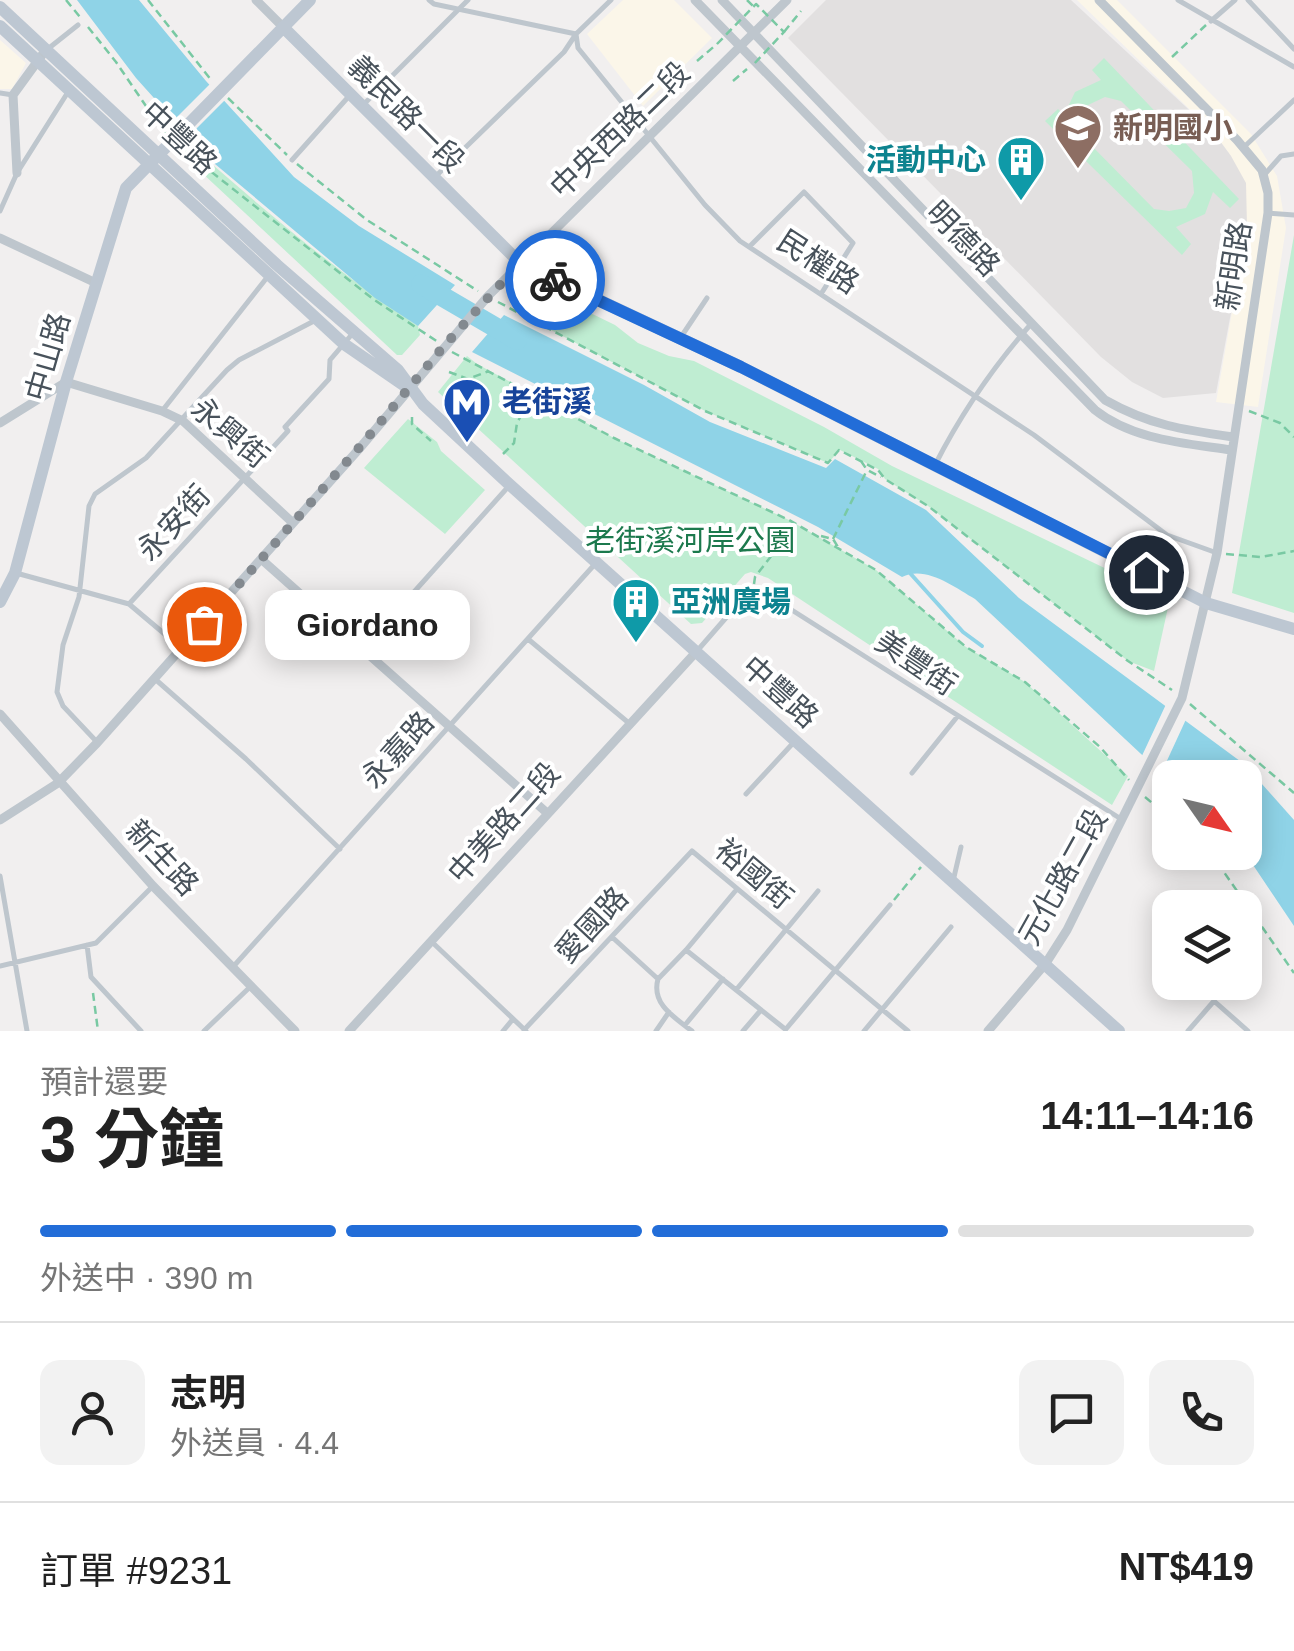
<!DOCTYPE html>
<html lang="zh-TW">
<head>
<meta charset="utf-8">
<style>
	:root { --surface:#fff; --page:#f2f2f2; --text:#222; --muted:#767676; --line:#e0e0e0; --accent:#226dd8 }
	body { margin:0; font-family:Arial,"Noto Sans TC",sans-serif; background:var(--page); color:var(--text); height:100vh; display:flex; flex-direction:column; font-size:38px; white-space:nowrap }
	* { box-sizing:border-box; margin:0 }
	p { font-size:32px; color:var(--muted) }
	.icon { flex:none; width:55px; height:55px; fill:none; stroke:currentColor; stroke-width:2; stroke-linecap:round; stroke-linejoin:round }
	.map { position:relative; height:1031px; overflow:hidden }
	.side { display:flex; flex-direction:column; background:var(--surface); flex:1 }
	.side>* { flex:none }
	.needle { width:65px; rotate:124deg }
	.tools { position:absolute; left:1152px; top:760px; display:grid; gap:20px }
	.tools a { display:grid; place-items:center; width:110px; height:110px; border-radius:20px; background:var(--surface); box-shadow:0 5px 25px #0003; font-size:50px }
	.pin { position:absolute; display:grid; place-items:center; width:85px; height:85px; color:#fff; margin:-42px; border:5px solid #fff; border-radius:50%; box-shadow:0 2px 10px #0007 }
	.courier { position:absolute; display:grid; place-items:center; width:100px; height:100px; margin:-50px; border:8px solid #226dd8; border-radius:50%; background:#fff; color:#222; box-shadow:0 2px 12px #0007 }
	.bubble { position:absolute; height:70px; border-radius:20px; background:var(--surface); box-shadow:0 5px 25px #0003; font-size:32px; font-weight:700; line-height:70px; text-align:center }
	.overview em { font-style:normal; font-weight:700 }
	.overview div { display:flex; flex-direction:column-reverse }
	.overview { display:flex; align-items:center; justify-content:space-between; height:170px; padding:0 40px }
	h1 { font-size:65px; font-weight:700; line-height:75px }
	.bar { display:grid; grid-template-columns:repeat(4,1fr); gap:15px 10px; align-content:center; height:120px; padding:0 40px }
	.bar i { height:12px; border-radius:8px; background:var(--line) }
	.bar .active { background:var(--accent) }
	.bar p { grid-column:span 4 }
	.line { display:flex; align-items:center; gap:25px; padding:0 40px; border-top:2px solid var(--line) }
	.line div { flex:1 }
	.round { display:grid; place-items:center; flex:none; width:105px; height:105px; border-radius:20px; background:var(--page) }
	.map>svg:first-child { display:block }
	.commercial { fill:#fbf6e9 }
	.education { fill:#e2e0e0 }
	.green { fill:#bfedd2; fill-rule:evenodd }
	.water { fill:#8fd3e7 }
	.pier { fill:#f1efef }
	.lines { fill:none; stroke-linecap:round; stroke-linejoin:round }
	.stream { stroke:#8fd3e7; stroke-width:4 }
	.river { stroke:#8fd3e7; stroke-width:20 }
	.path { stroke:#79c9a3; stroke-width:2.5; stroke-dasharray:8 5; stroke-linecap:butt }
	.lane { stroke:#bec6cd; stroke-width:5 }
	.street { stroke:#bec6cd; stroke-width:9 }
	.secondary { stroke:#bdc7d2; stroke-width:12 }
	.path-bridge { stroke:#79c9a3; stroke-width:2.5; stroke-dasharray:8 5; stroke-linecap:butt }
	.done { stroke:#83898f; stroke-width:10; stroke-dasharray:0 18 }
	.route { stroke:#226dd8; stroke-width:12 }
	.labels { text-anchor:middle; stroke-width:8; stroke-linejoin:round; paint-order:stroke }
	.street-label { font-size:30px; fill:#48525b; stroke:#fff }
	.education-label { font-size:30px; font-weight:bold; fill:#785e54; stroke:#fff; text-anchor:start }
	.culture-label { font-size:30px; font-weight:bold; fill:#0d838f; stroke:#fff; text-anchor:end }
	.transit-label { font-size:30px; font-weight:bold; fill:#164399; stroke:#fff; text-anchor:start }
	.park-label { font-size:30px; fill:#1c794d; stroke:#fff }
</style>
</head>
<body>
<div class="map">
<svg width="1294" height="1031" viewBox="0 0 1294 1031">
	<rect width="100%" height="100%" fill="#f1efef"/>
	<path class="commercial" d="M623,0H674L712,38L643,106L587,34Z
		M1077,0H1117L1251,134L1277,176L1286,228L1258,407L1216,402L1247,227L1231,156L1214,133Z
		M0,40L26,63L12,89H0Z"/>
	<path class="education" d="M826,0H1071L1214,133L1231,156L1246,183L1247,227L1216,393L1163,398L1132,382L1101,357L788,38Z"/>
	<path class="green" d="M1104,58L1239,199L1230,208L1213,192L1205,214L1176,227L1191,244L1182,255L1045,121L1058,109L1067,118V109L1075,92L1101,80L1092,70ZM1105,97L1121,101L1192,171L1194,193L1186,208L1169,211L1154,209L1084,138L1083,118L1088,105Z
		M188,137L209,154L213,165C278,222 346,278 418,326L420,335L402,355H397L186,158L183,144Z
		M1294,235V613L1232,593Z
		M535,286L615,325L638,343L669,356L694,361L824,427L892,466L1167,598L1169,603L1154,671L1128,661L928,506L885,479L878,469L840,450L828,463L705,411L515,311L513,307L529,287Z
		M467,356L477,364L614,438L789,520L876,570L966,647L1025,682L1128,776L1112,805L768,578L751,572L745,574L702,623L691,624L438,392Z
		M408,419L437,442L441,451L485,490L445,534L364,468Z"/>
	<path class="water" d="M77,0H139L206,81L294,177L359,226L455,285L418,326L375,298L215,164L210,154L190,138L136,78Z
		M504,315L644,385L710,422L826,468L835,459L926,510L1019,598L1244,764L1294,820V926L1245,853V778H1170V781L975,599C954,587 926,565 902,577L818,527L472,352Z"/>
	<path class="pier" d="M210,84L225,100L185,140L170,124Z
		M1168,700L1188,715L1159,778L1140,760Z"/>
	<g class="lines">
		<path class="stream" d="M909,572L963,632L982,646"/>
		<path class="river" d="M421,284L517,340"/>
		<path class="path" d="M66,0L80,17
			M148,0L212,81
			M747,0L754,7
			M88,27L116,62L165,134
			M784,32L801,11
			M1172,57L1206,25
			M697,61L717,44
			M733,81L747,69
			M228,98L287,155
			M181,148L373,299L438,342
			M297,164L367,220L478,291
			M498,302L705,411L828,463L839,450L878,470L885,479L928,506L1128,661L1172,690
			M452,352L614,438L789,520L876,570L966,647L1025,682L1100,747L1129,780
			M449,372L468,379L489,371
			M1249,411L1280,423L1294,437
			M412,417V424L431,441
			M503,454L514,443L517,423L532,396
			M861,461L867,470L881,477
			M821,536L833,539L838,547
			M833,539L867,470
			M1226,554L1261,557L1294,551
			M754,584L755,577L795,525
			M1190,704L1294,793
			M1145,797L1170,818
			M1210,852L1294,973
			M894,900L921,867
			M93,993L98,1031"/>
		<path class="lane" d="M429,0L434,4L576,34L578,48L705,205L740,241L1034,435L1167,535L1217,553
			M1178,0L1294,67
			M1248,0L1294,49
			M1211,21L1235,0
			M49,48L78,25
			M0,93L13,95
			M364,104L468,0
			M1244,147L1294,100
			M292,160L350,95
			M1265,174L1281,156L1294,154
			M437,175L564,52L576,34L611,0
			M0,211L17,173L68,92
			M1268,213L1294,215
			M750,246L804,192L853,243L821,294
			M681,337L707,298
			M162,411L269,275
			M935,465C961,414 993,367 1031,324
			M16,573L129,604L180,647
			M129,604L288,431L285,427L329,379L330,360L353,333
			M528,639L630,724
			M362,650L508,487
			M697,651L745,596L754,590L765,593L1121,819
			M155,679L246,759L340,849
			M96,741L63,706L57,692L63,645L79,597L89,506L95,494L146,458L227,370L239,360L314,321
			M912,773L957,717
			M746,794L795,741
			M0,876L27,1031
			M954,877L961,847
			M612,937L658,979C651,1004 674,1017 692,1031
			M433,943L526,1031
			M87,945L91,977L141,1031
			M686,950L785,1029
			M0,966L96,943L153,886
			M232,968L595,564
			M658,979L686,950L737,889
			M736,990L818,891
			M685,1025L723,979
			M786,1029L890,905
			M524,1030L692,851L908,1031
			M204,1031L250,987
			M503,1031L513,1019
			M656,1031L669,1012
			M743,1031L761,1010
			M864,1031L951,927
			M1188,1031L1214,1001L1248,1031"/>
		<path class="street" d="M256,0L283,27
			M695,0L1095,410C1133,440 1184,443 1231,450
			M722,0L1105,400C1149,425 1184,430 1233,437
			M17,173L13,95L45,51
			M0,238L96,283
			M0,423L66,382L162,411L183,421L293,523
			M261,559L546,812
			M0,714L153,886L295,1031
			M0,820L58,783L97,743L359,449L488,296L787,0
			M349,1031L697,651
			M988,1031L1046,963L1067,930L1182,698L1217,553L1268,213V193L1262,170L1237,140L1099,0"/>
		<path class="secondary" d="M0,7L277,265L398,370L423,404L510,485L1119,1031
			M0,26L344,344L405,386
			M283,27L520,263L741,367L1206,603L1294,629
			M0,602L15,573L66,382L126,188L310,0"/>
		<path class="path-bridge" d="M717,44L756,4L784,32L753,65"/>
	</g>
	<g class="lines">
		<path class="done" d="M204,624L358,449L444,346L520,263L555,280"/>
		<path class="route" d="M555,280L741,367L1146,572"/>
	</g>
	<defs>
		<g id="school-pin" transform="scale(2.5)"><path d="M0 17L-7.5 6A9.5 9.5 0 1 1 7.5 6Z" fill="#8d6e63" stroke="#fff"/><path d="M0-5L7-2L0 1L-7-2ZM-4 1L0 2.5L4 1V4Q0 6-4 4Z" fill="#fff"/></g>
		<g id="building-pin" transform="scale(2.5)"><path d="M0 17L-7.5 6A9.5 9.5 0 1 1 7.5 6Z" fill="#0f9aa8" stroke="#fff"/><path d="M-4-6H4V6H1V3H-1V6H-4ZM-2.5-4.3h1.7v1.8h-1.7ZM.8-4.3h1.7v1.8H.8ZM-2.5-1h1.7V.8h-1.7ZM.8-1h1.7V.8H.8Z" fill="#fff"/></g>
		<g id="metro-pin" transform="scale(2.5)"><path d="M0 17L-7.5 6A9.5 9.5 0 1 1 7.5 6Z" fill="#1a4fb4" stroke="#fff"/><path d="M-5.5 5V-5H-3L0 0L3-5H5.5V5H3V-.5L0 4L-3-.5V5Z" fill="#fff"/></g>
	</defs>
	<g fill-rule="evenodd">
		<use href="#school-pin" x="1078" y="128"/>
		<use href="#building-pin" x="1021" y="160"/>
		<use href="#metro-pin" x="467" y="402"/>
		<use href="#building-pin" x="636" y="602"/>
	</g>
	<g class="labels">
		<g class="street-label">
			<text transform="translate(406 114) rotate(45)" y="10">義民路一段</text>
			<text transform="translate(620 130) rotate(-44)" y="10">中央西路二段</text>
			<text transform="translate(179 138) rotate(43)" y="10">中豐路</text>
			<text transform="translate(963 239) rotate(46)" y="10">明德路</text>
			<text transform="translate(818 262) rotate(33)" y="10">民權路</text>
			<text transform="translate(1234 266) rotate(-81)" y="10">新明路</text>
			<text transform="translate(48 357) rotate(-74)" y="10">中山路</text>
			<text transform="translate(230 433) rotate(40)" y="10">永興街</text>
			<text transform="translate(174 523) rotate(-47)" y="10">永安街</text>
			<text transform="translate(916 663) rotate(34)" y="10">美豐街</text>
			<text transform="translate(780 692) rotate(42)" y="10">中豐路</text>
			<text transform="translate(398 750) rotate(-48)" y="10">永嘉路</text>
			<text transform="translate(504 823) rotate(-48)" y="10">中美路二段</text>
			<text transform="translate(162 858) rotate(47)" y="10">新生路</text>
			<text transform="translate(754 874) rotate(40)" y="10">裕國街</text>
			<text transform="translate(1063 877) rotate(-61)" y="10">元化路二段</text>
			<text transform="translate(592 925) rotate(-47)" y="10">愛國路</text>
		</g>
		<g class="education-label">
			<text x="1113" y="138">新明國小</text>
		</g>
		<g class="culture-label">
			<text x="986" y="170">活動中心</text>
			<text x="671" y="612" text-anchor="start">亞洲廣場</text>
		</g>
		<g class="transit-label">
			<text x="502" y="412">老街溪</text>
		</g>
		<g class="park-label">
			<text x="690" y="551">老街溪河岸公園</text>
		</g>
	</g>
</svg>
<div class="tools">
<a><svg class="needle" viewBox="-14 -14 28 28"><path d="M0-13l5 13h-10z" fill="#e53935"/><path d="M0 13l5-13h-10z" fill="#767676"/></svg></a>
<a><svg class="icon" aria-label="layers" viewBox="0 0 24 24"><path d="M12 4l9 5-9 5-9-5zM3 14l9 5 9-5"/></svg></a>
</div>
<div class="pin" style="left:204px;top:624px;background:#ea580c"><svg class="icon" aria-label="bag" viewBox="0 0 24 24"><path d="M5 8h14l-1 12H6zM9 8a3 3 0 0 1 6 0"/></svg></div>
<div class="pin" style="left:1146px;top:572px;background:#1f2937"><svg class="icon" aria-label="home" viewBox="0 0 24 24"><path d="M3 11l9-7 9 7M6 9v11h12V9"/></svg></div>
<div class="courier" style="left:555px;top:280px"><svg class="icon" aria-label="bike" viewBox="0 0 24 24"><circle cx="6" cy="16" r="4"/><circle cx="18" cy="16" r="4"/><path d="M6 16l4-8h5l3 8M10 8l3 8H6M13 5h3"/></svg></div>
<div class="bubble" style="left:265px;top:590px;width:205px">Giordano</div>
</div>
<section class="side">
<div class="overview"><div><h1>3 分鐘</h1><p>預計還要</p></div><em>14:11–14:16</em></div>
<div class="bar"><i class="active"></i><i class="active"></i><i class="active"></i><i></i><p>外送中 · 390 m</p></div>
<div class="line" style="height:180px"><a class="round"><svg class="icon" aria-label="person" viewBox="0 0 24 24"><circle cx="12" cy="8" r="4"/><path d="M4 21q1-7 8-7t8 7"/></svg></a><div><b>志明</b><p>外送員 · 4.4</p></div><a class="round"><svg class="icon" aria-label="chat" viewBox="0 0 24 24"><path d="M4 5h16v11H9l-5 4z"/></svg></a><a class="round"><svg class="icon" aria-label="phone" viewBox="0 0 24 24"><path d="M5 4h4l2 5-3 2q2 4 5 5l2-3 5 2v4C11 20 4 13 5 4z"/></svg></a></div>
<div class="line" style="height:130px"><div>訂單 #9231</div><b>NT$419</b></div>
</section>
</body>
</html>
